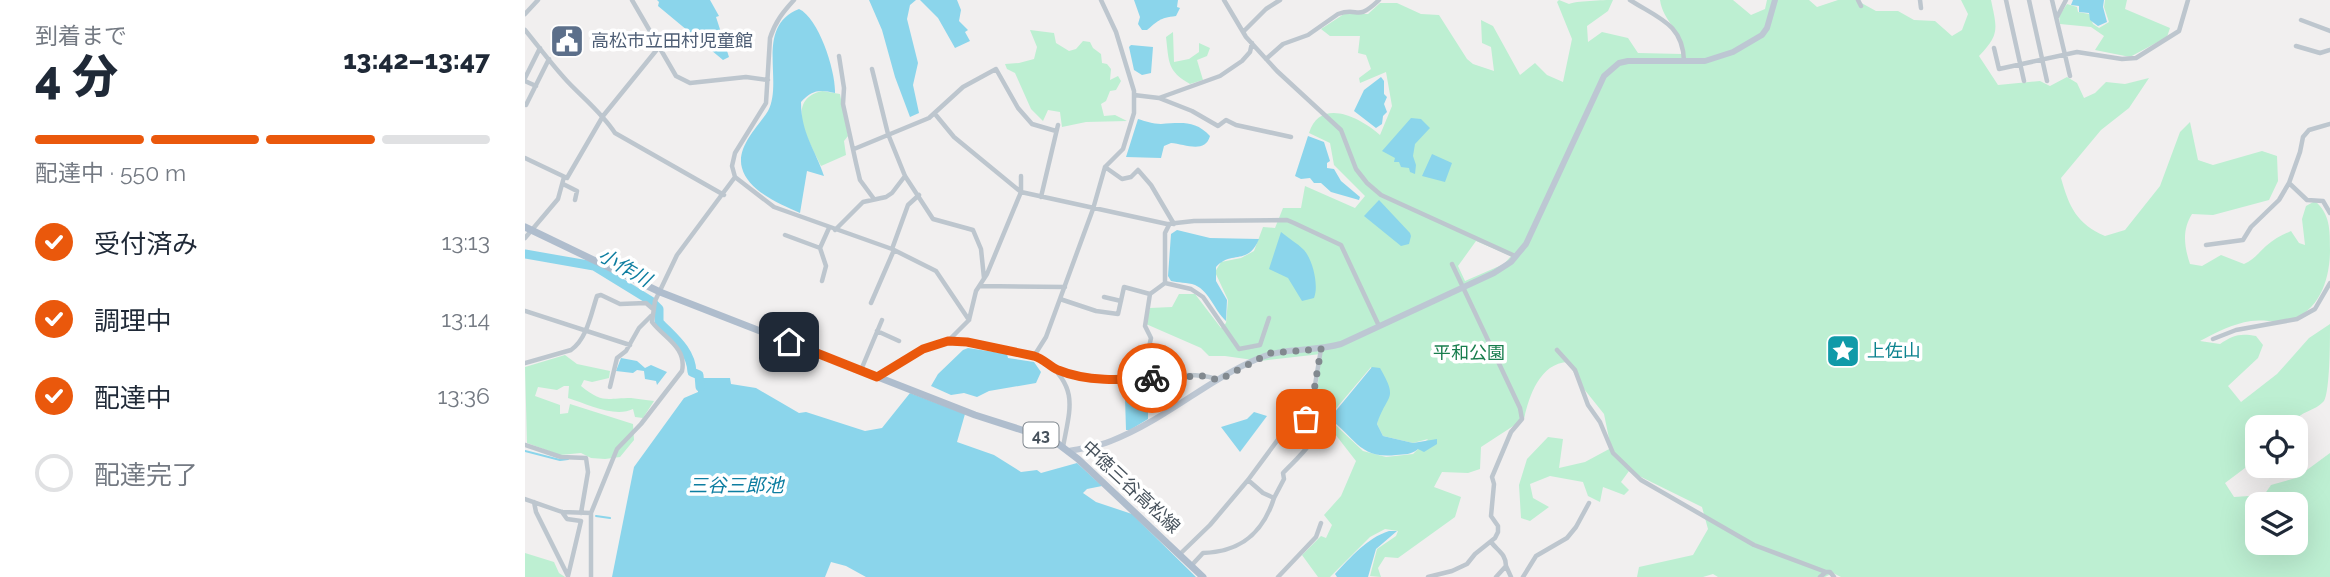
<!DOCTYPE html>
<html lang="ja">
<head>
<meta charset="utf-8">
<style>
	:root { --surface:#fff; --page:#f6f6f7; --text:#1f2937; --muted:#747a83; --line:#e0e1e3; --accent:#ea580c }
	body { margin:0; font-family:Raleway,"Noto Sans JP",sans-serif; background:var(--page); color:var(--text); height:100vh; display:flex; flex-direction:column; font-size:26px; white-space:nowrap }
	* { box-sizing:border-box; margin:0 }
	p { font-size:23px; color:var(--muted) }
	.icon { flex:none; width:38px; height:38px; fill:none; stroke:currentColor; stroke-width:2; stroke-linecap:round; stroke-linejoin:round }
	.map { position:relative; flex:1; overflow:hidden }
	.sheet { display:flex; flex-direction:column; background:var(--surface); width:525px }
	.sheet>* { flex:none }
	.fabs { position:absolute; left:1720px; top:415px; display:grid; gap:14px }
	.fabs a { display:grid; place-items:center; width:63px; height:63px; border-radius:14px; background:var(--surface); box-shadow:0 7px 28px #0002; font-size:35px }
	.pin { position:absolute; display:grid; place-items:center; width:60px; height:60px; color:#fff; margin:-30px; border-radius:14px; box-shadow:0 4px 10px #0006 }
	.courier { position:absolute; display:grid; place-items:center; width:70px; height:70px; margin:-35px; border:5px solid #ea580c; border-radius:50%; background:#fff; color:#222; box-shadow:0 2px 9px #0007 }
	.overview em { font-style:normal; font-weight:800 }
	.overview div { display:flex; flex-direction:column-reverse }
	.overview { display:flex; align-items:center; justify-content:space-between; height:119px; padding:0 35px }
	h1 { font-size:46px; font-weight:800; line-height:52px }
	.bar { display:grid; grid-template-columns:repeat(4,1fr); gap:10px 7px; align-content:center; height:84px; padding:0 35px }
	.bar i { height:9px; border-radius:5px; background:var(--line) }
	.bar .selected { background:var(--accent) }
	.bar p { grid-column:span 4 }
	ol { padding:0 35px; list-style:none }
	li { display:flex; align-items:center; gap:21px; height:77px }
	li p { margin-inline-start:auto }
	li .icon { padding:7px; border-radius:50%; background:var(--accent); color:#fff; stroke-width:4 }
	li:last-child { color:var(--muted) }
	li i { width:38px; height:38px; border:4px solid var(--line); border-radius:50% }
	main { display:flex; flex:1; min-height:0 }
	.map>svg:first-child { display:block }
	.green { fill:#bdefd2; fill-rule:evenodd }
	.water { fill:#8bd5eb }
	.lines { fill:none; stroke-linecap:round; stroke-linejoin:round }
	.stream { stroke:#8bd5eb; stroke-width:2 }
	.river { stroke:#8bd5eb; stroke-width:9 }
	.street { stroke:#bdc6ce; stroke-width:4.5 }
	.secondary { stroke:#bdc7d3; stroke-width:6 }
	.primary { stroke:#afbdcd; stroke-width:7 }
	.done { stroke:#82898f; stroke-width:7; stroke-dasharray:0 12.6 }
	.route { stroke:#ea580c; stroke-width:9 }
	.labels { text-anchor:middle; stroke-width:7; stroke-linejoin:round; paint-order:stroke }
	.shield { fill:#fff; stroke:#7e868d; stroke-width:2 }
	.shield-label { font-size:16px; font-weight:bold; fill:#47525c }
	.service-label { font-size:18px; fill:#4e5e75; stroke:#fff; text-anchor:start }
	.culture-label { font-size:18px; fill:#0d838f; stroke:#fff; text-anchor:start }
	.park-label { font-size:18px; fill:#187d4d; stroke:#fff }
	.street-label { font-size:18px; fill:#47525c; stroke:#fff }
	.water-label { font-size:19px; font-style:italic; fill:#0e7ea1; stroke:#fff }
</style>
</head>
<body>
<main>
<section class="sheet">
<div class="overview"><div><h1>4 分</h1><p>到着まで</p></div><em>13:42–13:47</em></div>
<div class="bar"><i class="selected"></i><i class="selected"></i><i class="selected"></i><i></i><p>配達中 · 550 m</p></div>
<ol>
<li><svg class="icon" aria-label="check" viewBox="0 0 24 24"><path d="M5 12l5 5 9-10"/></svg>受付済み<p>13:13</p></li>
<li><svg class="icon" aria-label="check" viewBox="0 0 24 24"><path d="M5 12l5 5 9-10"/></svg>調理中<p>13:14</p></li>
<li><svg class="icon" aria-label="check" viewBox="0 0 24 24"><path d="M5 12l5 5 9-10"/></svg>配達中<p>13:36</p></li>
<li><i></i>配達完了</li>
</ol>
</section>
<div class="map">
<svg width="1805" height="577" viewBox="0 0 1805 577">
	<rect width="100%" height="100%" fill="#f1efef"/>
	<path class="green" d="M1034,0L1044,4C1050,1 1079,0 1088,0L1083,11L1062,26L1063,42L1077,32L1103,38L1113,53L1157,54C1157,29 1138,22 1135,0H1208L1226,15L1240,9L1242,0H1284L1292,7L1313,0H1331L1351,11H1373L1389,20L1410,21L1427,36L1437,30L1443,14L1436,0H1466C1472,29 1475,34 1454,56L1473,85L1515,81L1525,86L1542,77L1552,83L1559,98L1570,93L1581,82L1600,84L1624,78L1604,108L1576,130L1536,178C1544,207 1552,224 1580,236L1600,230L1635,186L1655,132L1665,122L1673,160L1688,165L1737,151L1752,156L1753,181L1744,200L1688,215L1667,214C1657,230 1659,246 1665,264L1677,266L1696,255L1719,264C1730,259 1733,253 1741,246C1749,239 1757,235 1766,231L1774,243L1780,245L1777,219L1781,206L1790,201C1805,214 1805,229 1805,250C1805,278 1795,312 1764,320C1752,323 1738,319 1726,321C1707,324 1692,332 1675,341L1695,344C1708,335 1715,333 1731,336L1738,345L1733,358L1703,386L1716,402L1752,374L1784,338L1805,324C1805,340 1805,391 1799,401C1788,413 1778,408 1764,427H1732V459L1700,483L1709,497L1739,495L1746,485L1771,478L1805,453V577H1316L1308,573L1300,577H1193L1188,574L1178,577H1112L1114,567L1168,555L1183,529L1177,507L1104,471L1096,482L1104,490L1099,495L1078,487L1075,502L1063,496L1058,482L1025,476L1005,484L1008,498L1024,507L1005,521L996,518L994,485L1002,459L1023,437L1038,439L1034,468L1060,462L1086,448L1079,414L1055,384L1043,362C1015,363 1004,396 999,419L956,447L955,469L943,473L917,472L909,487L936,497L930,517L873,558L860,557L853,568L856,577L845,576L852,549L871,536L873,531L860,529L845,537L805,577H793L777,555L796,536L801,538L807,525L799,515L816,496L831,461L796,416L792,392L796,354L735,361L700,356H684L676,348L621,324L625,308L647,307L654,294H670L696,328L701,323L703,300L690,272L696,262L716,258L729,251L738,227L750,228L758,208H776L780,186L830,208L840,196L809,165L805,143L784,133C795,97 835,117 855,135L867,106L861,72L835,83L834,78L846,69L841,55L833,53L835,36H805L796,29L819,14H843L855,3H872L896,14L914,15L942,59L948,64L969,71L966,47L957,43L956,20L968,26L995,75L1010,63L1022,75L1038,82L1047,39L1032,2ZM951,241L986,256L979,264L940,281L933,266ZM846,367L854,416L852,424L858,436L888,443L903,439L888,454L861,457L838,451L803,418ZM1732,504H1771V542H1732Z
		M1580,0H1602L1600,9L1645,28L1642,37L1605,57L1570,50L1579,36L1566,27L1535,24L1534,16L1542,4L1552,7L1553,12L1564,14L1568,24L1574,28L1584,22L1579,7Z
		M505,30L529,33L531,43L544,51L551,49L558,41L565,42L568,48L576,54L577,63L582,64L586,69L585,80L593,76L596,81L591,90L585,91L581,101L576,104L579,116L590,115L602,121L561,122L537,127L535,112L523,110L518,121L506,109L490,73L482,69L480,64L494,63L509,59L512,47Z
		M648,32L649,62L664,59L674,52V43L685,48L682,56L672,60L678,80L665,84C642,71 644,62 641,37Z
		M297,91L315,94L323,136L319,141L321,155L296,166C285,143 258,100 297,91Z
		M40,355L52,364L85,371L84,378L67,382L59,380L56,386C78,404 81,398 106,398C113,399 121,400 129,401L118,418L110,417L108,409C90,418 62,404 43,398L44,386H39L32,390L13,387L10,396L35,405V414L43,413L45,404L108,424L109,440L95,457L80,459L66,458L56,453L35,455L2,443L0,367Z
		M0,553L29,562L34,573L40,577H0Z"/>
	<path class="water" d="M132,0H185L194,16L191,17L204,57L198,60L133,6L134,2Z
		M344,0H391L385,5L382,19L393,63L388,85L394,113L385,117L370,77L357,30Z
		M395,0H432L436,10L434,21L443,30L440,32L445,41L430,48L413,18Z
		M609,0H653L652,7L655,8L651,16C634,18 633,21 622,30H617L613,24L615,17Z
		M1548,0H1579L1578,7L1582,22L1573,26L1565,20L1564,13L1554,12V6L1546,5Z
		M274,9C294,18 311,72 310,93C294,89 287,90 276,102C276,133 290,149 299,176L282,171L275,213C255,204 223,191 217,168C211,147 233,127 243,111C259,81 229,27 274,9Z
		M606,45L628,47L626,73L617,75L609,70L604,47Z
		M856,77L859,81V94L862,97L859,104L862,112L858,116L857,124L851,128L829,111L839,90Z
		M886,118L896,119L905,128L890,144L888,156L891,165L890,174L885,172L884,168L876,167L874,162H869L870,158L857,151Z
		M613,119C620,121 628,124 636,124C656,123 670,120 685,136C680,154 660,144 646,143L639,146L636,158L601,157Z
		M783,136L799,142L805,161L802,163V168L809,169L816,181L835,197L834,200L806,192L796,183H789L785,178L776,179L770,176Z
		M907,154L927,163L920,182L897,176Z
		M854,200L885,233L886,236L884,244L876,246L839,216Z
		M652,230L685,238L734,239C723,266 706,250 691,267V281L702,300L701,321C689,310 685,292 670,285C662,282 653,283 646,281L643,276L646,234Z
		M756,232C763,238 772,243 779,250C788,260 794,286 789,298L777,301L763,278L744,269Z
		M443,348L482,354L483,358L509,362L516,372L511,383L464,391L452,397L439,393L426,395L406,386L413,374L438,350Z
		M96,358L112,361L120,368L126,365L142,372L132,385L131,381L120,379L119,371L112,370L108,373L91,371Z
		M847,367L855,368C874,401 862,393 852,424L858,436L888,443L912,439V444L899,452L893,449C886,455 880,454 871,455C831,460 829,432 799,416L809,413Z
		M173,378H205L206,384L231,388L274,413L281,412L340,431L357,428L385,393L440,414L432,442L469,455L496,472L512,470L516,473L552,463L577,486L562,489L558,493L571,502L607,514L671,577H341L321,566L306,562L300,577H87L109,467L159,398L173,392Z
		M600,397L623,410V419L605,430H601Z
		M729,412L742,416L715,452L696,427L722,419Z
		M864,531H872L851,549L843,577H812L810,574C826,557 842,538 864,531Z"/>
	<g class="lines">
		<path class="stream" d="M0,451L35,460L43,459
			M71,516L85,518"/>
		<path class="river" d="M0,254L69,266L126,301L134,309V322C148,337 166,350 167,372L174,375L175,387"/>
		<path class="street" d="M107,0L151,76L165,83L221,77L243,80
			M269,0C258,12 250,22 245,38L241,103L210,153L207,166L210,177L249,207L367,249L411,271L444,320
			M699,0L721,37L752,71L816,130L831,169L842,183L856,195L990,256
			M1105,0C1133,18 1158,24 1159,61
			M1333,0L1336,6
			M1395,0L1396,8
			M1481,0L1499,81
			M1504,0L1522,81
			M1527,0L1545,76
			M0,14L13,0
			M1532,17L1541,0
			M1776,20L1805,31
			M0,30C14,47 27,65 42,81C59,99 76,112 90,133L199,195
			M718,32L741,9L755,0
			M1771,46L1795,53L1805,50
			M1469,48L1474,69L1552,52L1597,59L1611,58L1654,31L1663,0
			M314,56L319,88L318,104L331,163L335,180L349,199
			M741,59L758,44L783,35L813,14C835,6 830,23 854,0
			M347,69L363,134L380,176L408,219L448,230L456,249L459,278
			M0,78L15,48
			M0,81L11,86
			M609,95L634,98L695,76L717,61L725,52L727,43
			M634,98L667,111L693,126L701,120L711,125L766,137
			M1,105L24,59
			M410,114L429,137L496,192
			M329,149L404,118L438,87L471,69L493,108L507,124L531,131
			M0,158L42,178L78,116L134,47
			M580,167L597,179L606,177L613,170L626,185L649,224
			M1764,183L1782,200L1798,201L1805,213
			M38,184L52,191L50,200
			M496,192V176
			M516,197L533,125
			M644,225L640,233V283L666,289L678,297L714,349L735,345L744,318
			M310,230L338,202L361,197L367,193L380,176
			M260,235L295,248
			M0,238L33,199L39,177
			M1681,245L1718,240L1726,227L1754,200L1764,183L1775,152L1778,137L1784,130L1805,124
			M367,249L383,205L394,195
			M297,281L301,266L295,248L304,228
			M455,286L540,287
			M579,297L596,301
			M535,299L571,311L593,314L599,287L625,294L640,283
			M346,303L369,250
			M0,311L105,345
			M352,331L374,341
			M1688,339L1711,330L1772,319L1790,309L1805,283
			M423,341L444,320L451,291L462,274L496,192L642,224L669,221L762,220L769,223L816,245L854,326
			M1032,350L1050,370L1063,405L1075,422L1088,453L1116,480L1229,545L1301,572
			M509,356L521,337L568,209L580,167L598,149L609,113V91L591,32L576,0
			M0,363L46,350C62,339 66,314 72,296L76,295L95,304L121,303L128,309
			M336,370L357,320
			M532,370C546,373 560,379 574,379C602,380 672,369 693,380
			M353,376L398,349L431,340L520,360C554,389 545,408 538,447
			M622,378L624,347L626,338L620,326L625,294
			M85,387L92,358L101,351L114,328L126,316
			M0,445L36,457L61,458L63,472L56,513
			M749,498L759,479L758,473C774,456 791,444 794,419H781L770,414
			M0,499L37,512L66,513
			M9,502L11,512L43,576L56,521L42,519L37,512
			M966,542C973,551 981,554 981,566L971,577
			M655,554L685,525L723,480L789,391L796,349
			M666,566L678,553C716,552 738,533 749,498L738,493L723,480
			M981,566L986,577
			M66,577V513L92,449L116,424L157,371C162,347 139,338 127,322L130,301L152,255L210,177
			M753,577L791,537L796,523
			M903,577L927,571L942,564L950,554L970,538L973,532V526L966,516L969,484L967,477L986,432L997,419L995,408L927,264
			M998,577L1011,556L1042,538L1051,527L1064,503
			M1295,577L1301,572H1305L1309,577"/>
		<path class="secondary" d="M544,451C558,448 572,447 586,441C638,421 681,381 732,359C759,347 788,352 816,344L969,273L986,262L1001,244L1079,76L1094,63L1103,61H1180L1208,52L1237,35L1242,28L1250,0"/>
		<path class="primary" d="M0,227L135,292L450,415L528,440L553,459L678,577"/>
	</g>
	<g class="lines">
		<path class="done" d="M627,378L678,376L694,380L745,353L796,349L789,391L770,414L781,419"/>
		<path class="route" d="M264,342L352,377L398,349L423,341L442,342L509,356C519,359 524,366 533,370C562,382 596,380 627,378"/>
	</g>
	<defs>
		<g id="civic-square" transform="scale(1.75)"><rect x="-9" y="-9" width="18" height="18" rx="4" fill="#5c6f8a" stroke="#fff"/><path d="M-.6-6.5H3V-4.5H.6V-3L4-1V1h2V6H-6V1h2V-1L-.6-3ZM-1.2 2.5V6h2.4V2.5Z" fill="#fff"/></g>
		<g id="sight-square" transform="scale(1.75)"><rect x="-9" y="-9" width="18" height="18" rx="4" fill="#0f9aa8" stroke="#fff"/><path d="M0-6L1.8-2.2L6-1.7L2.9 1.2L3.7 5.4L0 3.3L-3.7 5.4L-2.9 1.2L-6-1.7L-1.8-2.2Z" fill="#fff"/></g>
	</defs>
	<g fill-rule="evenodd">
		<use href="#civic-square" x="42" y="41"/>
		<use href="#sight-square" x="1318" y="351"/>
	</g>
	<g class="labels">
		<rect class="shield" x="498.5" y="422.5" width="35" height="25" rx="5"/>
		<g class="shield-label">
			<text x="516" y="441">43</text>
		</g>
		<g class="service-label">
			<text x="66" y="47">高松市立田村児童館</text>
		</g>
		<g class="culture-label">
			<text x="1342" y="357">上佐山</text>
		</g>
		<g class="park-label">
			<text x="944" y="359">平和公園</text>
		</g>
		<g class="street-label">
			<text transform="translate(606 487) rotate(43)" y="6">中徳三谷高松線</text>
		</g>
		<g class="water-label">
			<text transform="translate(100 267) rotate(30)" y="7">小作川</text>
			<text x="211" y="492">三谷三郎池</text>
		</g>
	</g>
</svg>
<div class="fabs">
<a><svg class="icon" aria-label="locate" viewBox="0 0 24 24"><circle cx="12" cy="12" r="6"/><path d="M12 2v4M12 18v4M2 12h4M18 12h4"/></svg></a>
<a><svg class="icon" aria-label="layers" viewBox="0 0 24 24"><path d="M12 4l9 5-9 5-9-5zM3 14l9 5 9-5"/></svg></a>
</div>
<div class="pin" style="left:781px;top:419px;background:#ea580c"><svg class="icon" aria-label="bag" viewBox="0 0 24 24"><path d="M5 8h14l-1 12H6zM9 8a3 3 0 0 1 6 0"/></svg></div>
<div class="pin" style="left:264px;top:342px;background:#1f2937"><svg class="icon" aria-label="home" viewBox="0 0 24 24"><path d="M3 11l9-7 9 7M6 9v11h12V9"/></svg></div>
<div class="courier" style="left:627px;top:378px"><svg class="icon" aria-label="bike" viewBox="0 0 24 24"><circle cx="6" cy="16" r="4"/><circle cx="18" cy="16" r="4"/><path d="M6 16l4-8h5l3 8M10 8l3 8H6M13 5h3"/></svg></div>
</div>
</main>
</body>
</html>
